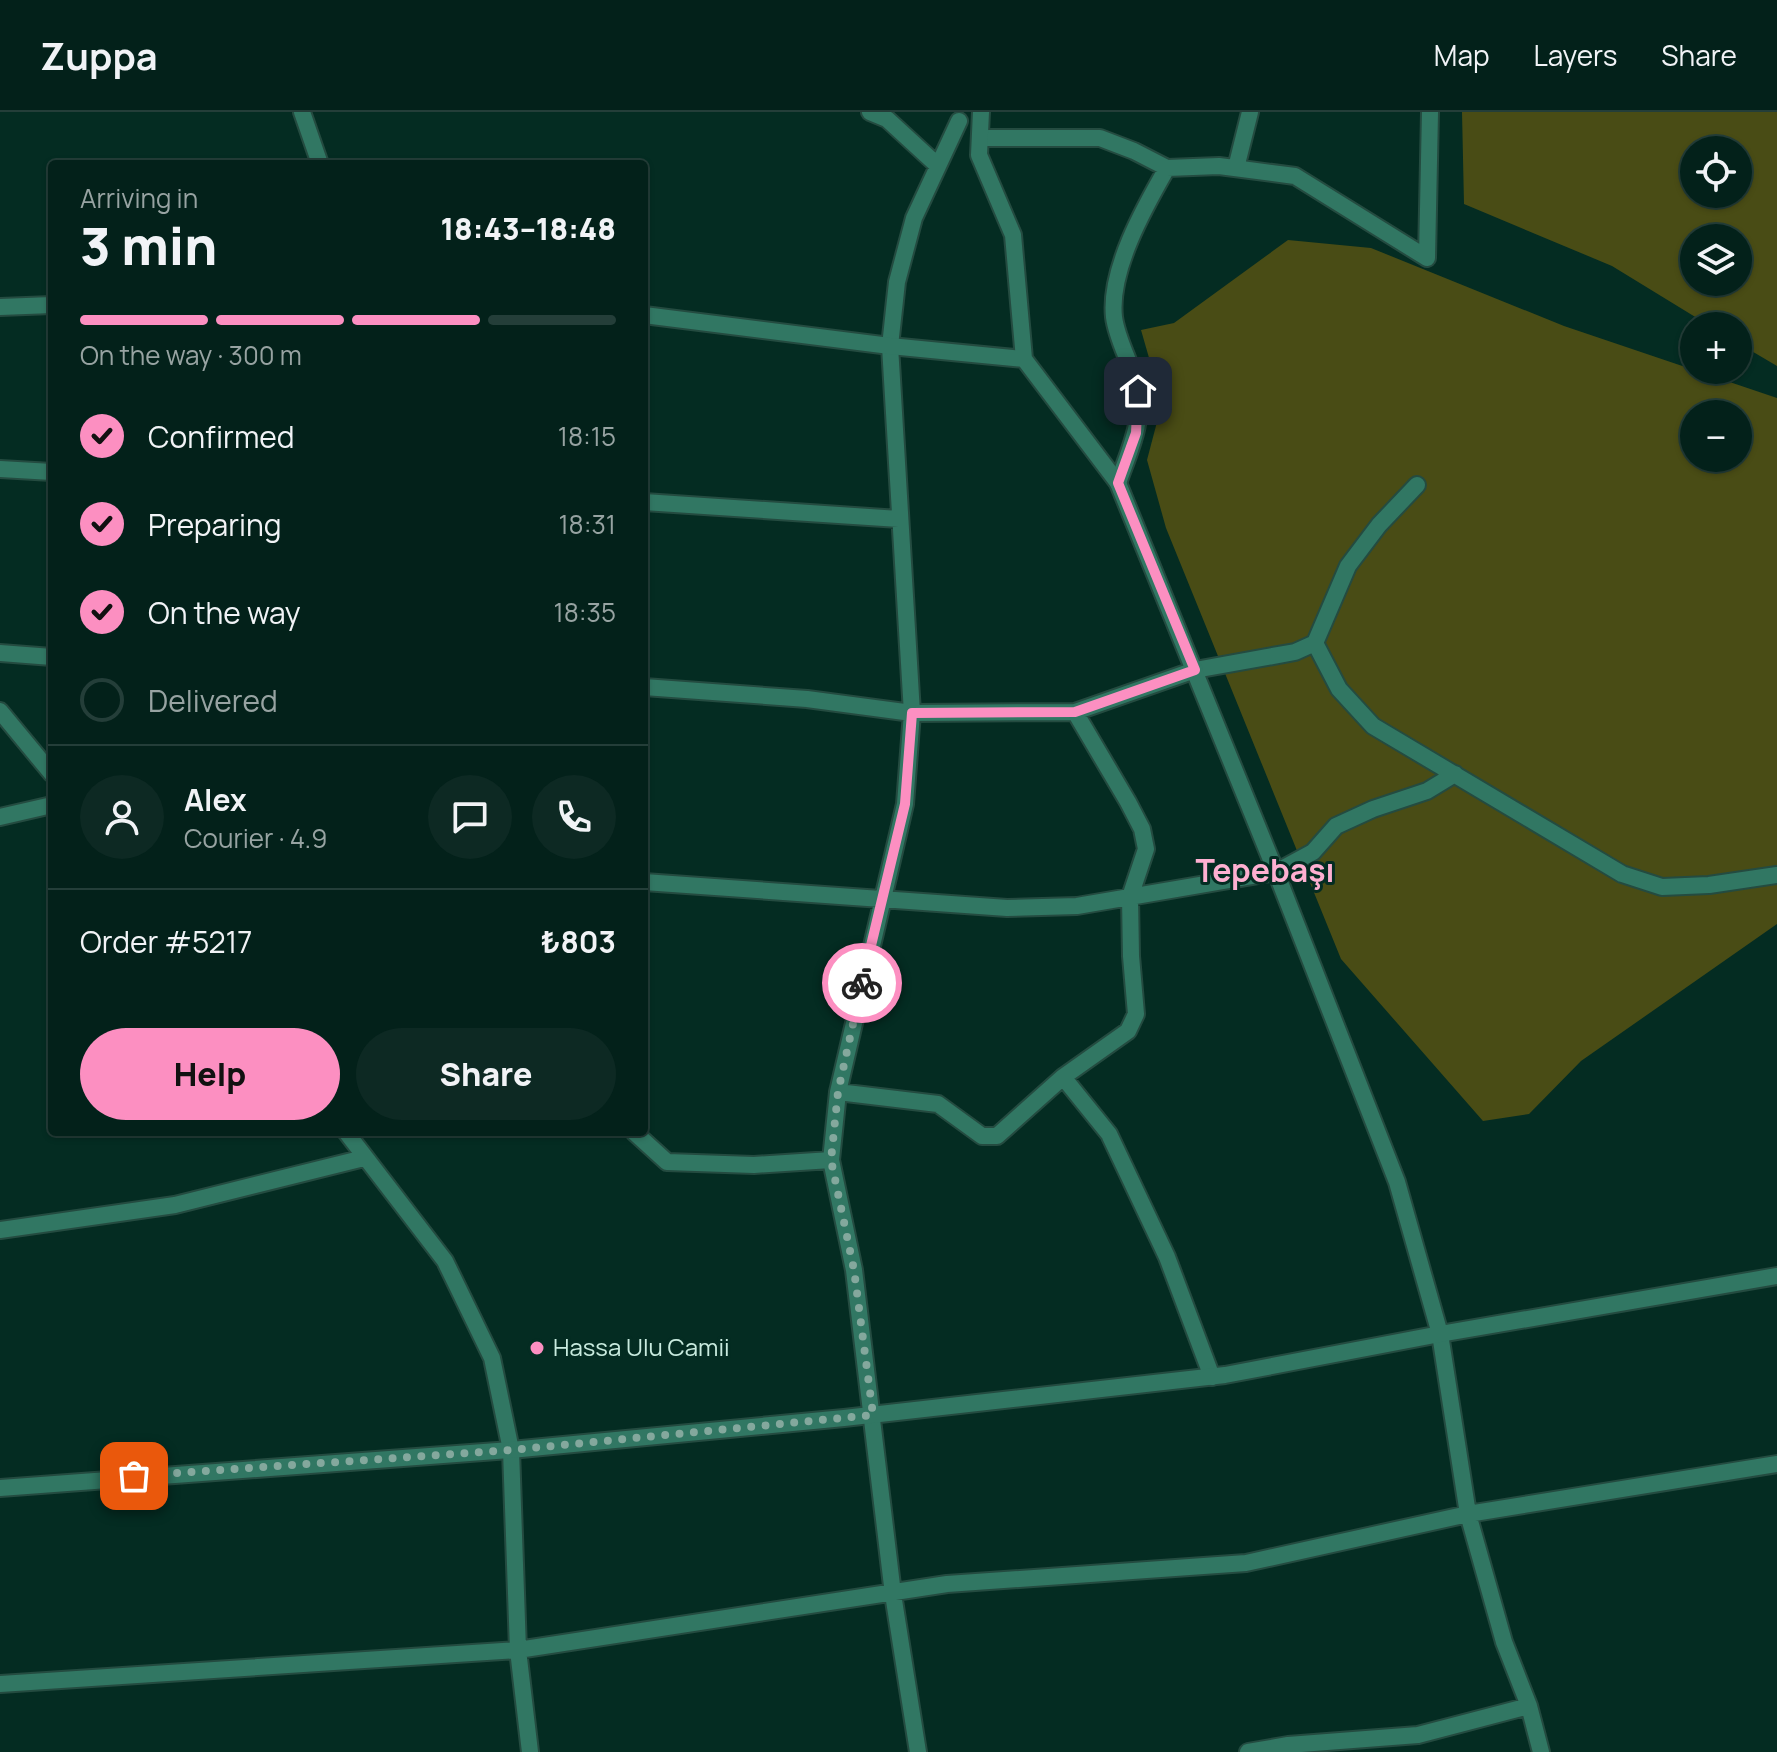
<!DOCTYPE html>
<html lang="en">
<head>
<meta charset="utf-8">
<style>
	:root { --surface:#03211a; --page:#0d2923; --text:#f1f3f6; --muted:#97a3a2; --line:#243e39; --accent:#fc8fc1 }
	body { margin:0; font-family:Manrope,sans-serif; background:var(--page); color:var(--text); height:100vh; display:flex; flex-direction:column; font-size:30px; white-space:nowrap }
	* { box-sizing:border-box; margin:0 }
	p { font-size:26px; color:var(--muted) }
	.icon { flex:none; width:44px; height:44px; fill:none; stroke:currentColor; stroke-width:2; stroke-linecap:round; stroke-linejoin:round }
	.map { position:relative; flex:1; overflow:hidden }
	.details { position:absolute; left:48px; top:48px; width:600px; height:976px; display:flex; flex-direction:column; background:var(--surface); border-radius:8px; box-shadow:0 2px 6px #0004,0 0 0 2px var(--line) }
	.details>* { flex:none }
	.tools { position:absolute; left:1680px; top:24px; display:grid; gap:16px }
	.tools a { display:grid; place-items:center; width:72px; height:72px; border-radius:50%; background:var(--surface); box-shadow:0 2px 6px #0004,0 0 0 2px var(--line); font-size:40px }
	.pin { position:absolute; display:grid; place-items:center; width:68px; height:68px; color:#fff; margin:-34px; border-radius:16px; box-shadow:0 4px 12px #0006 }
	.courier { position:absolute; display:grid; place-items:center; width:80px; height:80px; margin:-40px; border:6px solid #fc8fc1; border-radius:50%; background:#fff; color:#222; box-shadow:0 2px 10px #0007 }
	.head em { font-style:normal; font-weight:800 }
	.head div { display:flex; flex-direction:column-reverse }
	.head { display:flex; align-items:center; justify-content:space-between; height:136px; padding:0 32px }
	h1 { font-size:52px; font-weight:800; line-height:60px }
	.bar { display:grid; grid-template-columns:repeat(4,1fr); gap:12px 8px; align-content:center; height:96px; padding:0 32px }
	.bar i { height:10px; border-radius:6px; background:var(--line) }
	.bar .selected { background:var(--accent) }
	.bar p { grid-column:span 4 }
	.line { display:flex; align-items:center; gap:20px; padding:0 32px; border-top:2px solid var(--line) }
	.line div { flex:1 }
	.round { display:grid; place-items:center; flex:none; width:84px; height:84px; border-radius:42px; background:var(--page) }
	ol { padding:0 32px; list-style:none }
	li { display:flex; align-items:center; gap:24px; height:88px }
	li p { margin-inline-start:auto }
	li .icon { padding:8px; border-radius:50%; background:var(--accent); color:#111; stroke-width:4 }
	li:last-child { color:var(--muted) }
	li i { width:44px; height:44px; border:4px solid var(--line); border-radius:50% }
	.cta { display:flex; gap:16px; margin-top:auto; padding:16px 32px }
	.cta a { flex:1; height:92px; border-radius:48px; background:var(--accent); color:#111; font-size:32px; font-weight:800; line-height:92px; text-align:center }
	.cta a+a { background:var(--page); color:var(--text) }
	header { display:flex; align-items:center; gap:48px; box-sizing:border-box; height:112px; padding:0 40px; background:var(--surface); border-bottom:2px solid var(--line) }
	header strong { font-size:38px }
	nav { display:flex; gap:44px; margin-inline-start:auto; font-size:28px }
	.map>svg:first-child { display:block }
	.green { fill:#494c15; fill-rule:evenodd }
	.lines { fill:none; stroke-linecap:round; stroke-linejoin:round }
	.pedestrian-casing { stroke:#244b40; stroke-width:20 }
	.minor-casing { stroke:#244b40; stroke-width:20 }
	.tertiary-casing { stroke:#244b40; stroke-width:20 }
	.pedestrian { stroke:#317763; stroke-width:16 }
	.minor { stroke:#317763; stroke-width:16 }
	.tertiary { stroke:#317763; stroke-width:16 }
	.done { stroke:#84a89d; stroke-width:8; stroke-dasharray:0 14.4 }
	.route { stroke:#fc8fc1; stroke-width:10 }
	.poi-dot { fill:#fc8fc1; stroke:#042c22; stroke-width:3 }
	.labels { text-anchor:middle; stroke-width:6; stroke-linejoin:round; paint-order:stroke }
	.poi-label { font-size:24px; fill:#c9ebdf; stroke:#042c22; text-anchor:start }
	.district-label { font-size:32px; font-weight:bold; fill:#feb0d1; stroke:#042c22 }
</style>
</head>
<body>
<header>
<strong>Zuppa</strong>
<nav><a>Map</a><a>Layers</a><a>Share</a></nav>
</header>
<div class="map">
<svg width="1777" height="1640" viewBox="0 0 1777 1640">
	<rect width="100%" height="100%" fill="#042c22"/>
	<path class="green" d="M1462,0H1777V254L1738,231V214H1710L1612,154L1464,92ZM1694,38H1738V82H1694ZM1694,126H1738V170H1694Z
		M1288,128L1371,136L1564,214L1777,286V812L1581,949L1529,1002L1483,1009L1341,847L1166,416L1147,348L1162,291L1141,218L1174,211ZM1694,302H1738V346H1694Z"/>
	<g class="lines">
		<g class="pedestrian-casing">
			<path id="pedestrian" d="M1315,531L1339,577L1373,614L1622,762L1662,775L1709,773L1777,763
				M1195,558L1295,540L1315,531L1348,454L1379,413L1417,373
				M1276,760L1313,740L1336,714L1373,697L1427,679L1455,662"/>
		</g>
		<g class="minor-casing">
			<path id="minor" d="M302,0L320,52
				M870,0L887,7L937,53
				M980,26H1100L1134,39L1167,56L1219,54L1295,64L1427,146
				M1236,56L1250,0
				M1427,146L1430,0
				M0,357L52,360
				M1118,371C1128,342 1145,307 1137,276C1132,252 1117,229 1114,205C1109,158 1144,96 1167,56
				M644,390L899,407
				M0,541L52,545
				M644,575L807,587L912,601L1075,600L1195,558
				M0,599L52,662
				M0,705L52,693
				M644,770L1007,796L1077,794L1276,760
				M1063,965L1109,1022L1167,1145L1212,1265
				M838,980L938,992L982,1024H997L1063,965L1128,919L1136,902L1131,844L1130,785L1146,737L1142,717L1128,690L1075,600
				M346,1020L445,1149L492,1246L511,1338L518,1538L530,1640
				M634,1020L667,1050L754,1053L831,1048
				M0,1118L175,1093L364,1046
				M1440,1222L1468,1402L1504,1530L1529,1594L1541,1640
				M0,1572L518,1538L947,1472L1246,1451L1468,1402L1777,1352
				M918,1640L893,1482L854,1158L831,1048L838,980L905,692L912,601L890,234L897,170L914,106L959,9
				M1248,1640L1288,1633L1418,1623L1529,1594"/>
		</g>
		<g class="tertiary-casing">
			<path id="tertiary" d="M981,0L979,43L1013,123L1024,247L1118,371L1276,760L1397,1070L1440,1222
				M0,195L52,193
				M644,203L890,234L1024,247
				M0,1376L511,1338L844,1306L1225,1263L1440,1222L1777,1164"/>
		</g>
		<use href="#pedestrian" class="pedestrian"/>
		<use href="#minor" class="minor"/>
		<use href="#tertiary" class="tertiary"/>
	</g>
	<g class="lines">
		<path class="done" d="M134,1364L511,1338L873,1303L854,1158L831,1048L838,980L862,871"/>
		<path class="route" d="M862,871L905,692L912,601L1075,600L1195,558L1118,371L1136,321L1138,279"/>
	</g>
	<circle class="poi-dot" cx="537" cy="1236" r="8"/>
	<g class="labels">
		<g class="poi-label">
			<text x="553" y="1244">Hassa Ulu Camii</text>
		</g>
		<g class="district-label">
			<text x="1265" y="770">Tepebaşı</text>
		</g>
	</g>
</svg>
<div class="tools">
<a><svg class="icon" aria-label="locate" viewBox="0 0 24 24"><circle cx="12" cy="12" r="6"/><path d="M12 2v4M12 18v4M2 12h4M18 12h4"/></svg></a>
<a><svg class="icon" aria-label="layers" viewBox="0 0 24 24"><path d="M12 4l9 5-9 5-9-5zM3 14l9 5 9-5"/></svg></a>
<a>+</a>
<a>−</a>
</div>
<div class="pin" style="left:134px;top:1364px;background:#ea580c"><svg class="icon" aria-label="bag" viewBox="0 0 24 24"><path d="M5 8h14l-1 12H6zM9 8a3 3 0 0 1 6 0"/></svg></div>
<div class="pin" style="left:1138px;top:279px;background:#1f2937"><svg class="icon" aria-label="home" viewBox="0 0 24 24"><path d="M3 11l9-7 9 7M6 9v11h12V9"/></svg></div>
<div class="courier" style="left:862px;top:871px"><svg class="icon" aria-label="bike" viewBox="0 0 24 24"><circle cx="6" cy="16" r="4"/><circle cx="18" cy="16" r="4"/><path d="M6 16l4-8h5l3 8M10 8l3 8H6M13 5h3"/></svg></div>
<section class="details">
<div class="head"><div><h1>3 min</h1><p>Arriving in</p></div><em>18:43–18:48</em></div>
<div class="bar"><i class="selected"></i><i class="selected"></i><i class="selected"></i><i></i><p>On the way · 300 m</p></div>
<ol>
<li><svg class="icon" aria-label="check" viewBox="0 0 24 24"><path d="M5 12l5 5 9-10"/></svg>Confirmed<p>18:15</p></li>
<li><svg class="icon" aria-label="check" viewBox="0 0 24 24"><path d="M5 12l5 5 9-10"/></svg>Preparing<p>18:31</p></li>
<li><svg class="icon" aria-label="check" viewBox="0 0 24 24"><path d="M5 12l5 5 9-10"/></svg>On the way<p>18:35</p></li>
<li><i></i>Delivered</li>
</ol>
<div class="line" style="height:144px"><a class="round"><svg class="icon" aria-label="person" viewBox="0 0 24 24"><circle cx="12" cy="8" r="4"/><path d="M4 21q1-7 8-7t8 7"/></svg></a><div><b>Alex</b><p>Courier · 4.9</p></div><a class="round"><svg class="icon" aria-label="chat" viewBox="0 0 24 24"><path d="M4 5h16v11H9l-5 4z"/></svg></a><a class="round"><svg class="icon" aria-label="phone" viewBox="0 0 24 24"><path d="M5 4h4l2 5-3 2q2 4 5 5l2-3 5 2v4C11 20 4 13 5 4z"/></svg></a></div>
<div class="line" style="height:104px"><div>Order #5217</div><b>₺803</b></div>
<div class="cta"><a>Help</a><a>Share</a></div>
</section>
</div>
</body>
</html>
